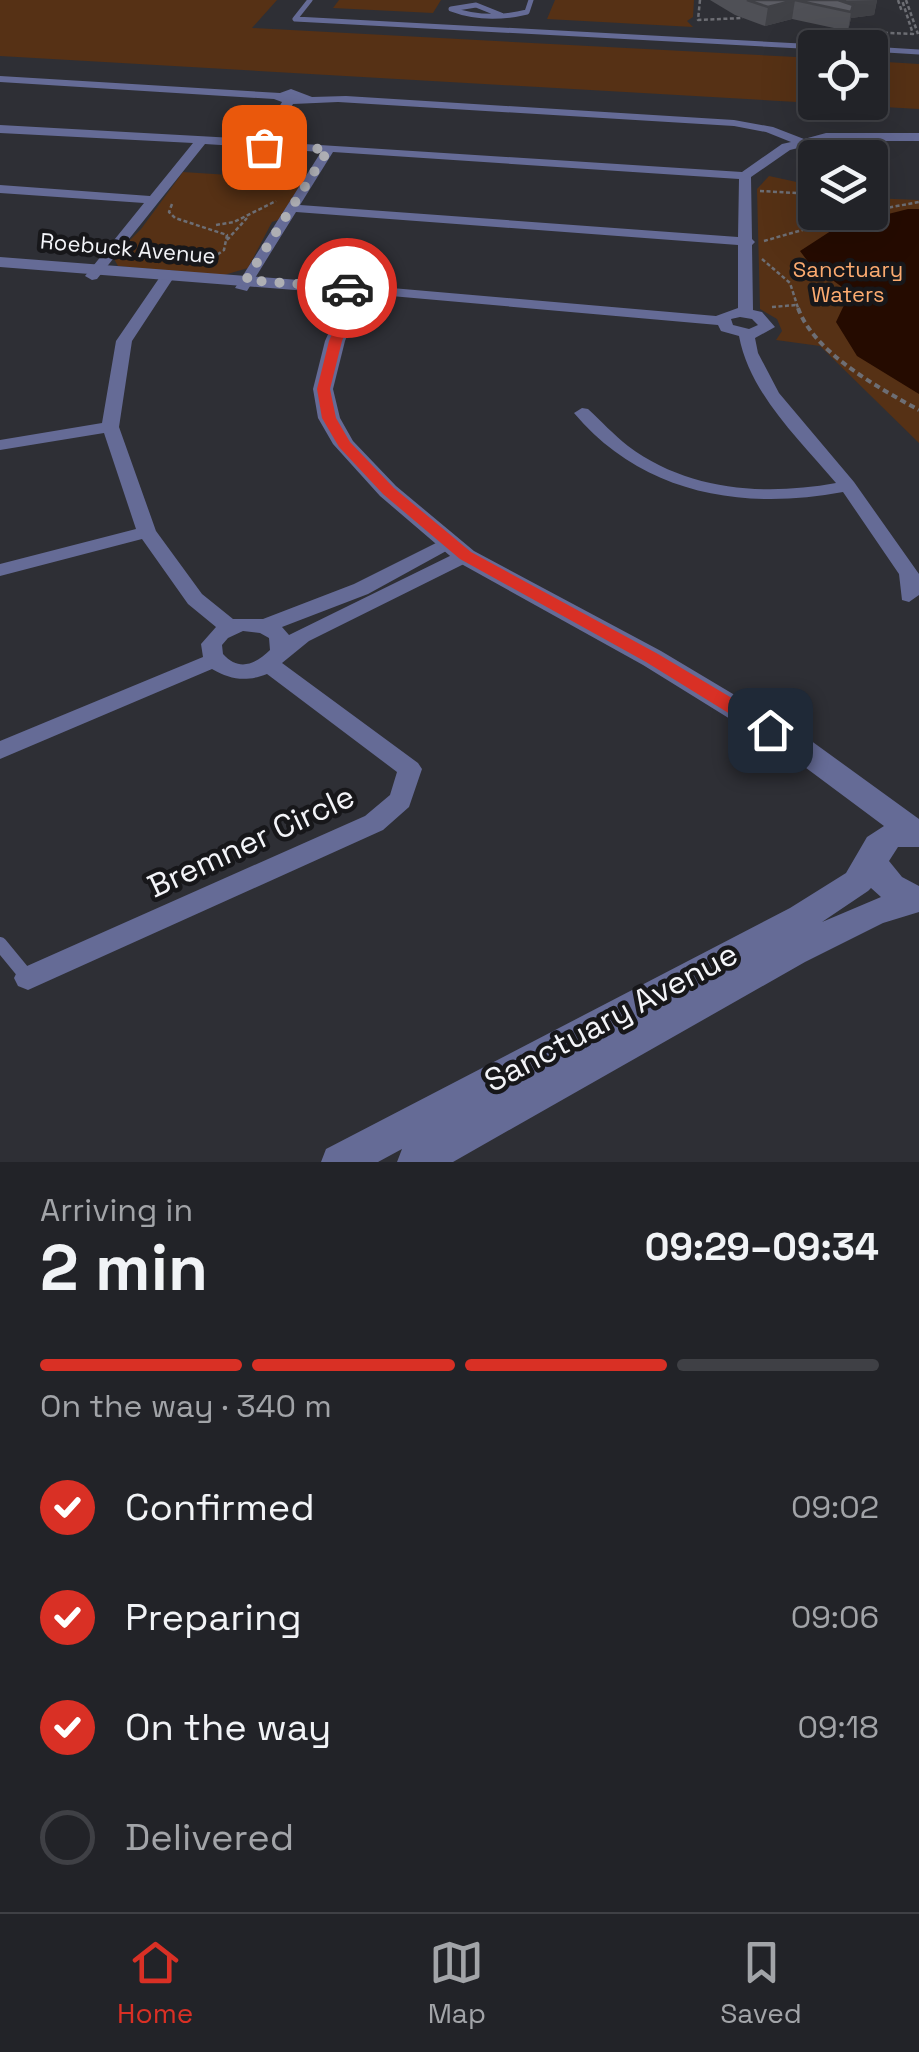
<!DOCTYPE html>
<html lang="en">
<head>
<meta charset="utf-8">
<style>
	:root { --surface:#222328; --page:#2e2f34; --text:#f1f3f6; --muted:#a2a4a8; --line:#3f4045; --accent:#d93025 }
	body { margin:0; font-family:"Space Grotesk",sans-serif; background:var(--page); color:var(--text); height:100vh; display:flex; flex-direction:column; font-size:38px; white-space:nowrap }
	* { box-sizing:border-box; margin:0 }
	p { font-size:32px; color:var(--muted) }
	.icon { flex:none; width:55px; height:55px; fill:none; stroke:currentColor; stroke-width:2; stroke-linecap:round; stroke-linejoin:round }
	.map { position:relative; height:1162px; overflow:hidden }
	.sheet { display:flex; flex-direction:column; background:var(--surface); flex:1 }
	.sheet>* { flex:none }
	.tools { position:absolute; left:798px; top:30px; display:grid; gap:20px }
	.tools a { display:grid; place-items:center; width:90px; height:90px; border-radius:10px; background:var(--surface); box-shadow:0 10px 40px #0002,0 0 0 2px var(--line); font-size:50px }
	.pin { position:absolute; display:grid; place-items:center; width:85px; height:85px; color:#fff; margin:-42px; border-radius:20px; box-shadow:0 5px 15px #0006 }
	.courier { position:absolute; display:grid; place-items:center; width:100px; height:100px; margin:-50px; border:8px solid #d93025; border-radius:50%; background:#fff; color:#222; box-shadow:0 2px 12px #0007 }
	.summary em { font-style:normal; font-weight:700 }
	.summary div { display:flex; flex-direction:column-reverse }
	.summary { display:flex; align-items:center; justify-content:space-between; height:170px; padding:0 40px }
	h1 { font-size:65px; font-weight:700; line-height:75px }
	.bar { display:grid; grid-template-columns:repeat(4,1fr); gap:15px 10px; align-content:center; height:120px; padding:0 40px }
	.bar i { height:12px; border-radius:8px; background:var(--line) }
	.bar .active { background:var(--accent) }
	.bar p { grid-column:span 4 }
	ol { padding:0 40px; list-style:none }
	li { display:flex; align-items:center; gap:30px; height:110px }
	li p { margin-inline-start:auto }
	li .icon { padding:10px; border-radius:50%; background:var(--accent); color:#fff; stroke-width:4 }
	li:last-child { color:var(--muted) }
	li i { width:55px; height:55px; border:5px solid var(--line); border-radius:50% }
	.menu { display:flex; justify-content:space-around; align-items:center; height:140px; border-top:2px solid var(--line); background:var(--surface); font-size:28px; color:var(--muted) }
	.menu a { display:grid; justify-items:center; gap:5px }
	.menu .active { color:var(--accent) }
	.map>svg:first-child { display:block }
	.green { fill:#563115 }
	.water { fill:#250b00 }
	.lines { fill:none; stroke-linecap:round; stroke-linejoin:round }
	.path-far1 { stroke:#6d6e74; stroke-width:2.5; stroke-dasharray:4 2.5; stroke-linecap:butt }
	.path { stroke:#6d6e74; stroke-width:4; stroke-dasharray:6 4; stroke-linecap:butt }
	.service-far1 { stroke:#656b96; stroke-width:5 }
	.service { stroke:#656b96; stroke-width:14 }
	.minor { fill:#656b96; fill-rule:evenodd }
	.tertiary { fill:#656b96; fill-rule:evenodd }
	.wall { fill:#4f5056 }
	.shaded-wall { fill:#404146 }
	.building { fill:#5c5d64; stroke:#404146; stroke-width:2.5 }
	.route { fill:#d93025 }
	.done { stroke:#aeafb4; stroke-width:10; stroke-dasharray:0 18 }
	.labels { text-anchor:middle; stroke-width:9; stroke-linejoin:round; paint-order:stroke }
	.far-street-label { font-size:22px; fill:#f3f4f8; stroke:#17171a }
	.far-park-label { font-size:22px; fill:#fcab70; stroke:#17171a }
	.near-street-label { font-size:32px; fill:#f3f4f8; stroke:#17171a }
</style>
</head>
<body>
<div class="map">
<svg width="919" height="1162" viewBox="0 0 919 1162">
	<rect width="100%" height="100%" fill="#2e2f35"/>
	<path class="green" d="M0,0H277L252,28L815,58V102H870V61L919,64V109L0,56Z
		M339,0H441L433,13L333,8Z
		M555,0H694L693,17L687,21L693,27L547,19Z
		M183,172L304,180L278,220L272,222L248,268L224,275L118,266L113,257L141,229Z
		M769,176L815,186V212H870V198L919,200V443L820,346L776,340L782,331L777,319L760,309L757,189Z"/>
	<path class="water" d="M908,209H919V394L857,356L836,322L845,303L842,287L809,263L800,251L837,227Z"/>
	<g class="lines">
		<path class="path-far1" d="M700,0L698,20L743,18
			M898,0L902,12
			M906,0L918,34
			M819,30L913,34L902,0
			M760,191L815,194
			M172,204L169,212L175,218L227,235L224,250L207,262
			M870,204L885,205
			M870,211L919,202
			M216,225L234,222L276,201
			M227,240L247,218
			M764,241L865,212
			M762,259L790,283L799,311
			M772,307L796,305"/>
		<path class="path" d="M798,308C814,353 879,388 919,410"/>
		<path class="service-far1" d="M310,0L295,19L839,48
			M501,15L476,5L451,9C475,18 502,18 527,12L531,0
			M870,49L919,52"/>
		<path class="service" d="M0,944L28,978"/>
		<path class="minor" d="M0,76L280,93L291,89L312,97L346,96L734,120L773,127L804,139L826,133H919V141H826L790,150L751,177L752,239L755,242L752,245L753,310L762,312L775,327L755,338L758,353L779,393L854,482L919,574V595L909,602L902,600L899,574L843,492C743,511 642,494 574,413L582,408L588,409C601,421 614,435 628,446C688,491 765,496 836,483C799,439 750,394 739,336L721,331L718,325L357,293L350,289L357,285L716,316L738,308V245L296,212L247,291L235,288L321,152L277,149L271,145L273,142L742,172L782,144L791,142L766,132L734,126L338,102L293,104L274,137L268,141L262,137L282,102L274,99L0,82ZM333,152L739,179L738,237L300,205ZM740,317L752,319L758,325L749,329L733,325L731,319Z
			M0,125L252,139L258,143L252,147L205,144L97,279L92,280L85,276L144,203L0,193V185L150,196L193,143L0,133Z
			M169,270L176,274L132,341L119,427L156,531L202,594L233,619H263L354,584L442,540L449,538L459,544L368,594L282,627L289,635L458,552L465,550L475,556L472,560L309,641L282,663L418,763L422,769L409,807L383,830L28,990L18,986L14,978L18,970L365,816L390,795L397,772L267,674C246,682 231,680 212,669L0,759V741L203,657L201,644L216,627L188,604L142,539L0,576V564L136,529L104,433L0,450V440L102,423L116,341L164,271ZM243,631L260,633L269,638L270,650C256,664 239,672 223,654L222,645L228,638Z"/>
		<path class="tertiary" d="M0,257L363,285L366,289L345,341L333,389L340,418L353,441L396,486L474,551L661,651L810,740L919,819V847H898L889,861L902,877L919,886V912L883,923L805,962L453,1162H397L402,1149L378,1162H321L326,1149L790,908L846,873L867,837L884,826L790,756L643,665L456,561L380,496L333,444L318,418L313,389L325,341L346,294L0,267ZM871,888L881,897L822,922L868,891Z"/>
	</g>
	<path class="wall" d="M710,0H877L874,15L851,18L848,31L792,19L765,26L735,15Z"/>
	<path class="shaded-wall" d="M795,0L792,19L765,26L768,7Z
		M877,0L874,15L851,18L848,31L851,12L841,1Z"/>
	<path class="building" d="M747,0H846L841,1L853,5L851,12L795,0L768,7Z"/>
	<path class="route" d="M347,285L363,289L342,341L330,389L336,418L350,442L394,488L471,552L658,654L777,725V735H764L646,662L460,559L383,494L339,447L322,418L317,389L329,341L350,292L341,288Z"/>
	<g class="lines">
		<path class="done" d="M264,147L277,144L328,150L246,280L347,288"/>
	</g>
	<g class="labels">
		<g class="far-street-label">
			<text transform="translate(128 248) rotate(5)" y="8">Roebuck Avenue</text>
		</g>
		<g class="far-park-label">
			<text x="848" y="277">Sanctuary<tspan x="848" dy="25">Waters</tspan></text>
		</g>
		<g class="near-street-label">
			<text transform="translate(251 841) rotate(-25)" y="11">Bremner Circle</text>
			<text transform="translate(611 1017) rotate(-28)" y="11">Sanctuary Avenue</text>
		</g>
	</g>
</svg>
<div class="tools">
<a><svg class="icon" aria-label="locate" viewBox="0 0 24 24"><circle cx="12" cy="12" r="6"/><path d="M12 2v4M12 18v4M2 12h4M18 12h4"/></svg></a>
<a><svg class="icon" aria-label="layers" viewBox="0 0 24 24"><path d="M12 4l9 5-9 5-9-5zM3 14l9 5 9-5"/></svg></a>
</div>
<div class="pin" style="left:264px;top:147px;background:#ea580c"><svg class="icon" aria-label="bag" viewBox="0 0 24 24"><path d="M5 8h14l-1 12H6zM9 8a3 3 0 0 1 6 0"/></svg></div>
<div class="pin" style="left:770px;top:730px;background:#1f2937"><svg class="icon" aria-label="home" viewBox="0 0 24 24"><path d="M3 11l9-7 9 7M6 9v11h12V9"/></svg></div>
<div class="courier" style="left:347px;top:288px"><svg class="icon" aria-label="car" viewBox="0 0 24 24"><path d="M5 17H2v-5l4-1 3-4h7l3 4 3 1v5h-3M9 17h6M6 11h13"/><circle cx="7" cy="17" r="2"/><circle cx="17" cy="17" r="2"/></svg></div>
</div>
<section class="sheet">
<div class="summary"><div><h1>2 min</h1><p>Arriving in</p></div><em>09:29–09:34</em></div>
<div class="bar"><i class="active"></i><i class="active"></i><i class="active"></i><i></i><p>On the way · 340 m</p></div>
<ol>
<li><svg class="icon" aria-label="check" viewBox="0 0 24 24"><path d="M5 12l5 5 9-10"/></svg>Confirmed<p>09:02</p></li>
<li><svg class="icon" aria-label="check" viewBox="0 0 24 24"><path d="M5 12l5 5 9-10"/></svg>Preparing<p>09:06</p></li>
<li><svg class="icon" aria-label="check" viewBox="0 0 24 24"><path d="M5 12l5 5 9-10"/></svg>On the way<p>09:18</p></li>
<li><i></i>Delivered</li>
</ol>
</section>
<nav class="menu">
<a class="active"><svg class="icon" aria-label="home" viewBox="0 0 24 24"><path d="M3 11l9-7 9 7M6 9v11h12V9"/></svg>Home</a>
<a><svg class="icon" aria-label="map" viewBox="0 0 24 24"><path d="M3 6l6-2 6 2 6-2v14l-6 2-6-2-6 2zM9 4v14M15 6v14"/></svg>Map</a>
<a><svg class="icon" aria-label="saved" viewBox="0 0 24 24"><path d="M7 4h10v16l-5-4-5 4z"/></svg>Saved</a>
</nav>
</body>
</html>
